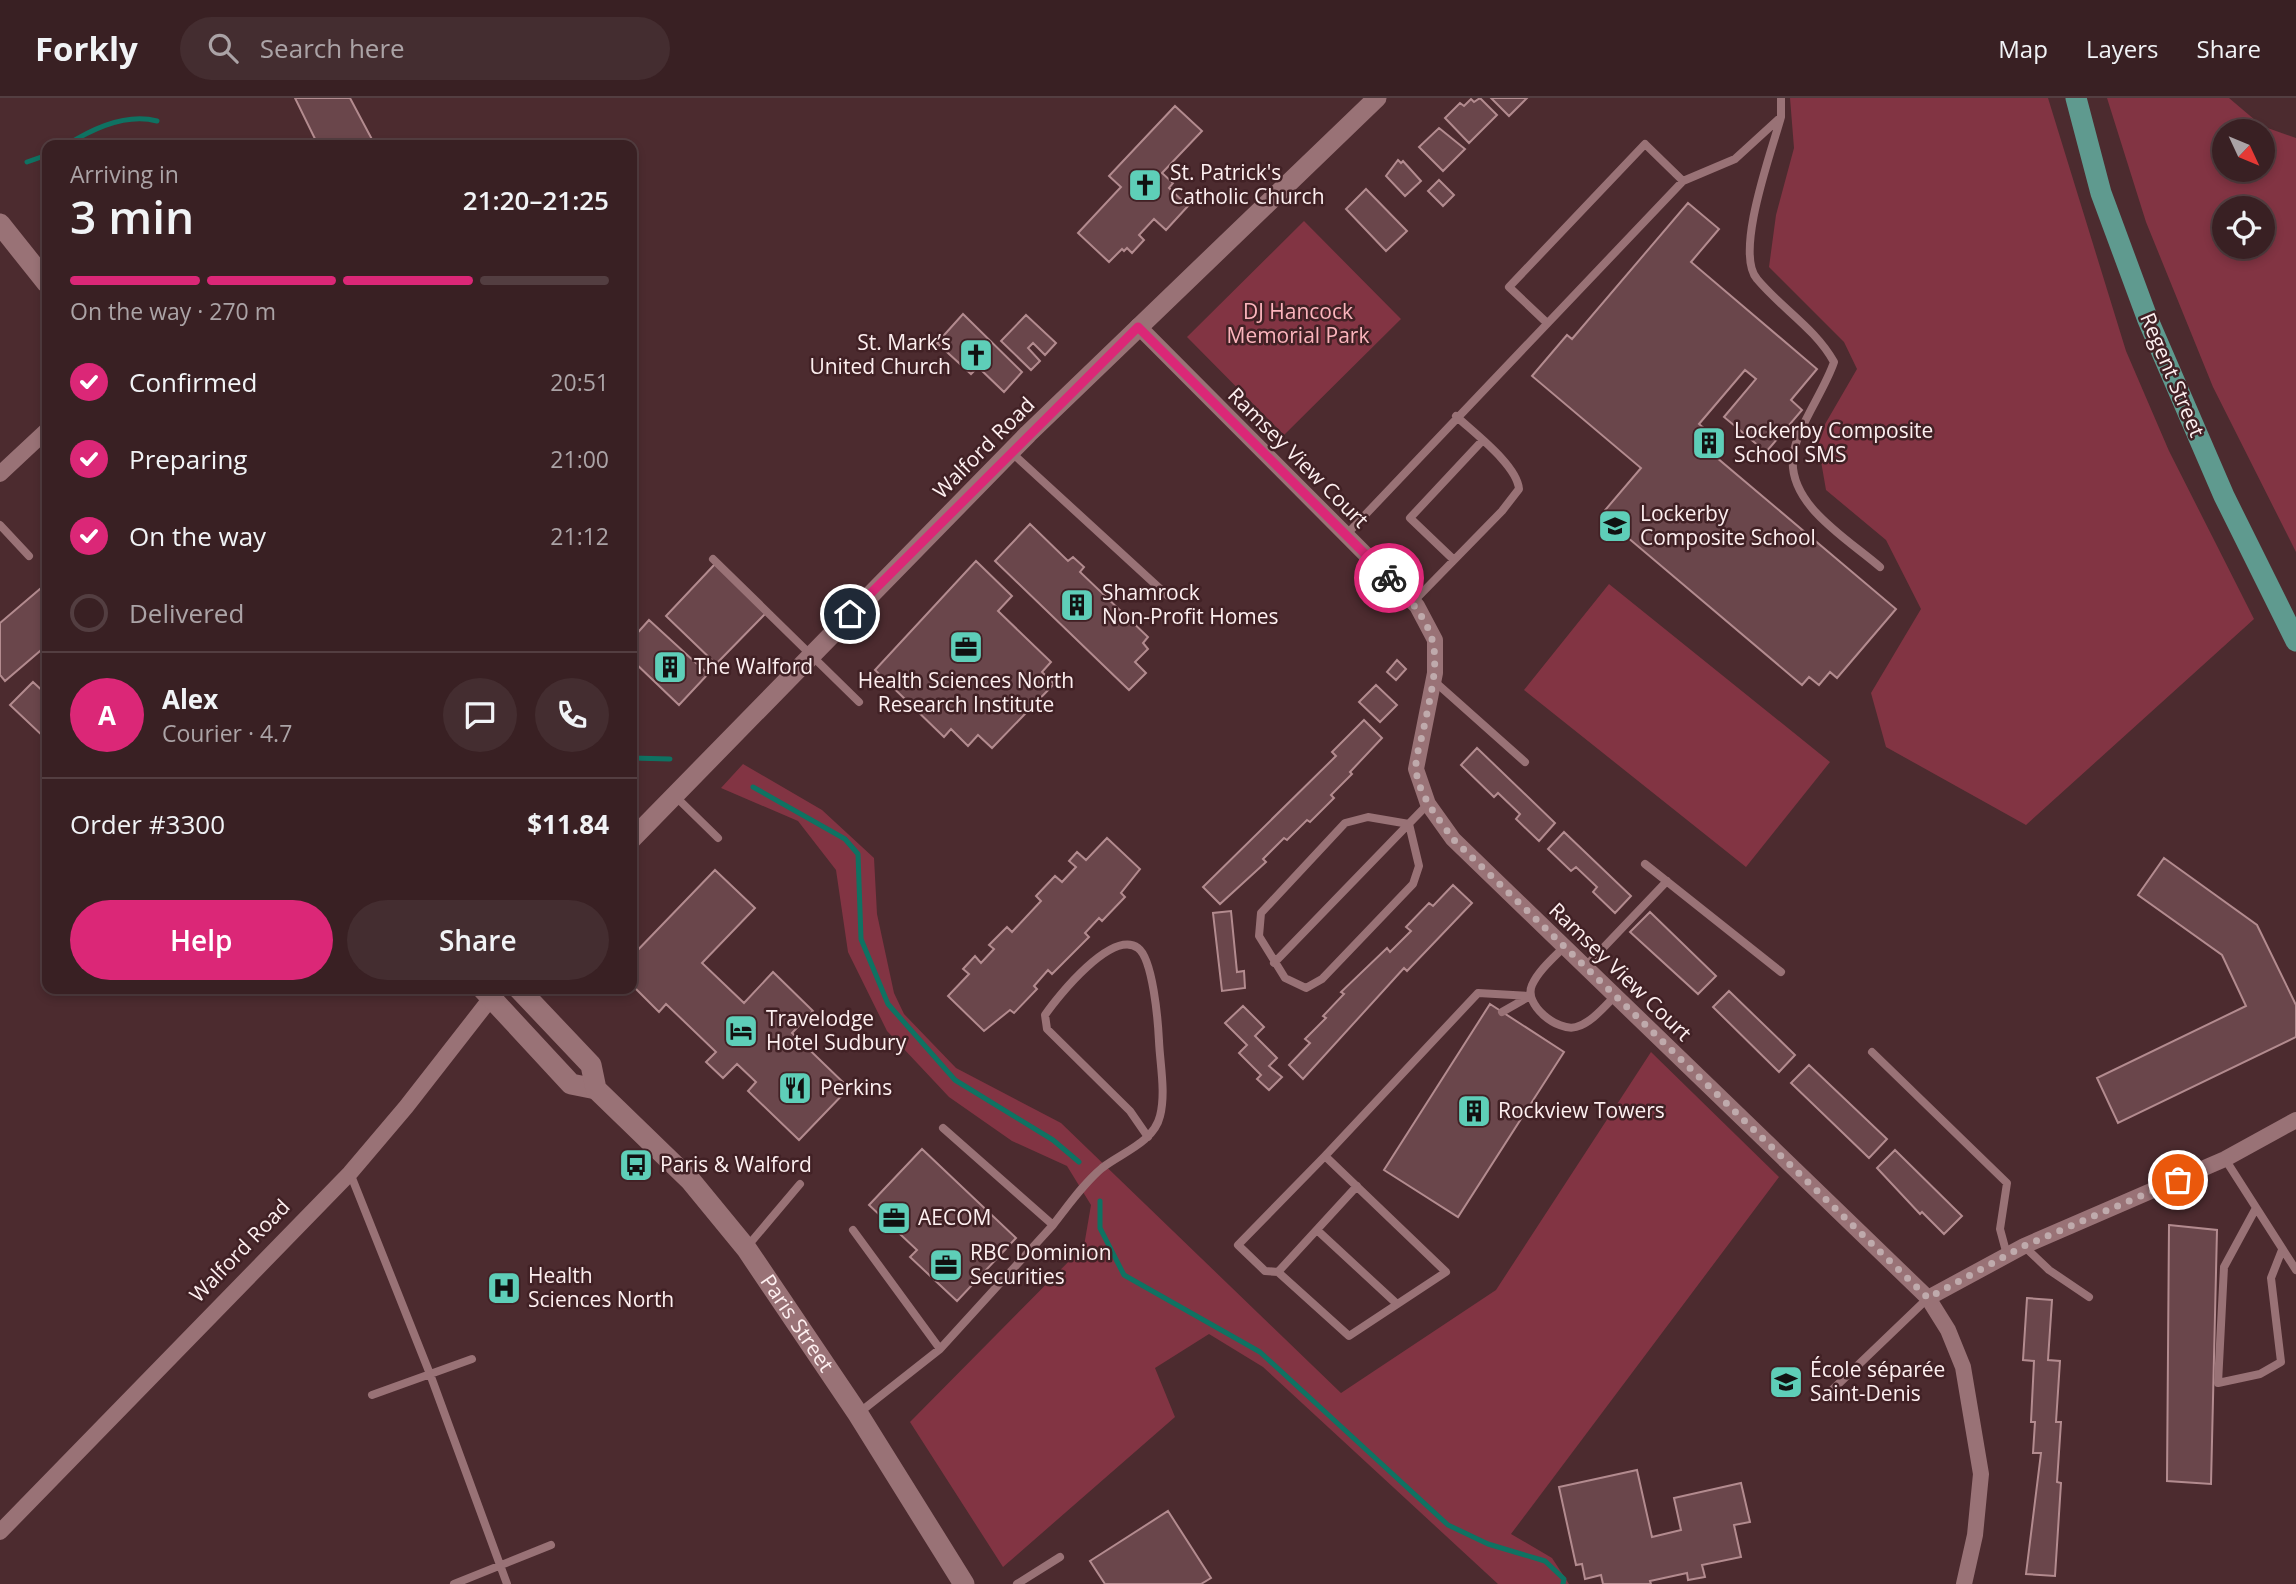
<!DOCTYPE html>
<html lang="en">
<head>
<meta charset="utf-8">
<style>
	:root { --surface:#392023; --page:#442d30; --text:#f1f3f6; --muted:#aba3a6; --line:#533e41; --accent:#db2777 }
	body { margin:0; font-family:"Open Sans",sans-serif; background:var(--page); color:var(--text); height:100vh; display:flex; flex-direction:column; font-size:26px; white-space:nowrap }
	* { box-sizing:border-box; margin:0 }
	p { font-size:23px; color:var(--muted) }
	.icon { flex:none; width:38px; height:38px; fill:none; stroke:currentColor; stroke-width:2; stroke-linecap:round; stroke-linejoin:round }
	.map { position:relative; flex:1; overflow:hidden }
	.drawer { position:absolute; left:42px; top:42px; width:595px; height:854px; display:flex; flex-direction:column; background:var(--surface); border-radius:14px; box-shadow:0 4px 10px #0003,0 0 0 2px var(--line) }
	.drawer>* { flex:none }
	.needle { width:46px; rotate:134deg }
	.buttons { position:absolute; left:2212px; top:21px; display:grid; gap:14px }
	.buttons a { display:grid; place-items:center; width:63px; height:63px; border-radius:50%; background:var(--surface); box-shadow:0 4px 10px #0003,0 0 0 2px var(--line); font-size:35px }
	.pin { position:absolute; display:grid; place-items:center; width:60px; height:60px; color:#fff; margin:-30px; border:4px solid #fff; border-radius:50%; box-shadow:0 2px 7px #0007 }
	.courier { position:absolute; display:grid; place-items:center; width:70px; height:70px; margin:-35px; border:5px solid #db2777; border-radius:50%; background:#fff; color:#222; box-shadow:0 2px 9px #0007 }
	.head em { font-style:normal; font-weight:600 }
	.head div { display:flex; flex-direction:column-reverse }
	.head { display:flex; align-items:center; justify-content:space-between; height:119px; padding:0 28px }
	h1 { font-size:46px; font-weight:600; line-height:52px }
	.bar { display:grid; grid-template-columns:repeat(4,1fr); gap:10px 7px; align-content:center; height:84px; padding:0 28px }
	.bar i { height:9px; border-radius:5px; background:var(--line) }
	.bar .selected { background:var(--accent) }
	.bar p { grid-column:span 4 }
	.line { display:flex; align-items:center; gap:18px; padding:0 28px; border-top:2px solid var(--line) }
	.line div { flex:1 }
	.round { display:grid; place-items:center; flex:none; width:74px; height:74px; border-radius:37px; background:var(--page) }
	ol { padding:0 28px; list-style:none }
	li { display:flex; align-items:center; gap:21px; height:77px }
	li p { margin-inline-start:auto }
	li .icon { padding:7px; border-radius:50%; background:var(--accent); color:#fff; stroke-width:4 }
	li:last-child { color:var(--muted) }
	li i { width:38px; height:38px; border:4px solid var(--line); border-radius:50% }
	.primary-button { display:flex; gap:14px; margin-top:auto; padding:14px 28px }
	.primary-button a { flex:1; height:80px; border-radius:42px; background:var(--accent); color:#fff; font-size:28px; font-weight:600; line-height:80px; text-align:center }
	.primary-button a+a { background:var(--page); color:var(--text) }
	header { display:flex; align-items:center; gap:42px; box-sizing:border-box; height:98px; padding:0 35px; background:var(--surface); border-bottom:2px solid var(--line) }
	header strong { font-size:33px }
	nav { display:flex; gap:38px; margin-inline-start:auto; font-size:24px }
	.search { width:490px; height:63px; background:var(--page); display:flex; align-items:center; gap:18px; box-sizing:border-box; padding:0 24px; border-radius:38px; color:var(--muted); font-size:26px }
	.map>svg:first-child { display:block }
	.green { fill:#823443; fill-rule:evenodd }
	.lines { fill:none; stroke-linecap:round; stroke-linejoin:round }
	.stream { stroke:#0f7262; stroke-width:5 }
	.building { fill:#6a464b; stroke:#b38b8f; stroke-width:2 }
	.service { stroke:#997276; stroke-width:8 }
	.minor { stroke:#997276; stroke-width:16 }
	.tertiary { stroke:#997276; stroke-width:19 }
	.secondary { stroke:#997276; stroke-width:21 }
	.primary { stroke:#5f9a8f; stroke-width:21 }
	.done { stroke:#bfaaac; stroke-width:7; stroke-dasharray:0 12.6 }
	.route { stroke:#db2777; stroke-width:9 }
	.labels { text-anchor:middle; stroke-width:5; stroke-linejoin:round; paint-order:stroke }
	.poi-label { font-size:21px; fill:#fdeff0; stroke:#412125; text-anchor:start }
	.park-label { font-size:21px; fill:#fcb5bd; stroke:#412125 }
	.street-label { font-size:21px; fill:#fdeff0; stroke:#412125 }
</style>
</head>
<body>
<header>
<strong>Forkly</strong>
<div class="search"><svg class="icon" aria-label="search" viewBox="0 0 24 24"><circle cx="10" cy="10" r="6"/><path d="M15 15l6 6"/></svg>Search here</div>
<nav><a>Map</a><a>Layers</a><a>Share</a></nav>
</header>
<div class="map">
<svg width="2296" height="1486" viewBox="0 0 2296 1486">
	<rect width="100%" height="100%" fill="#4c2b2f"/>
	<path class="green" d="M1790,0H2048L2126,253L2169,353L2254,521L2026,727L1886,649L1871,595L1921,511L1886,442L1826,392L1817,340L1857,271L1844,244L1769,169L1776,117L1794,50Z
		M2107,0H2229L2262,28L2296,40V454L2213,289L2146,124ZM2263,33V72H2224V33ZM2263,110V149H2224V110Z
		M1304,123L1401,221L1284,337L1187,239Z
		M1609,486L1830,664L1746,769L1524,592Z
		M743,666L822,712L874,760L877,816L894,895L904,916L956,970L1061,1025L1341,1295L1496,1192L1651,954L1779,1079L1511,1436L1552,1460L1569,1486H1498L1263,1269L1209,1236L1155,1270L1175,1319L1003,1469L910,1324L1084,1148L1091,1107L1067,1068L1012,1043L949,999L887,933L848,854L836,772L798,723L721,690Z"/>
	<g class="lines">
		<path class="stream" d="M67,47C92,31 126,15 157,23
			M27,64L47,57
			M632,660L670,661
			M753,689L845,741L858,756L861,841L888,906L955,982L1053,1042L1079,1064
			M1100,1103V1130L1124,1177L1260,1254L1448,1427L1488,1446L1545,1463L1564,1481L1563,1486"/>
	</g>
	<path class="building" d="M295,0H350L375,47H318Z
		M1480,0L1497,17L1469,45L1445,20L1460,5L1464,8L1471,1L1474,4Z
		M1491,0H1527L1509,18Z
		M1175,8L1202,33L1162,75L1173,85L1169,90L1188,108L1166,132L1154,121L1139,137L1144,142L1132,155L1127,150L1124,153L1122,151L1109,164L1078,135L1121,89L1109,78Z
		M1439,30L1465,51L1443,73L1419,49Z
		M1398,62L1401,65L1403,63L1421,83L1405,98L1386,78Z
		M1439,82L1454,97L1443,108L1428,93Z
		M1366,91L1407,133L1386,153L1346,111Z
		M1688,105L1719,131L1691,164L1817,271L1791,302L1802,312L1766,354L1724,319L1756,281L1745,272L1699,326L1712,337L1703,348L1896,511L1837,580L1830,574L1819,587L1809,579L1802,587L1601,417L1641,370L1532,278L1567,237L1572,241Z
		M963,216L1022,274L1004,294L978,269L971,276L937,245Z
		M1026,217L1056,245L1045,257L1033,245L1028,250L1040,263L1031,272L1001,243Z
		M1030,426L1068,463L1073,459L1084,469L1080,474L1148,539L1143,545L1148,551L1135,564L1146,575L1129,592L995,463Z
		M976,463L1012,498L998,513L1051,564L1042,574L1054,586L992,650L978,637L968,648L951,631L944,639L875,572Z
		M715,466L766,515L716,566L666,518Z
		M47,485V547L5,583L0,577V525Z
		M649,522L708,576L679,607L632,562V541Z
		M1397,562L1406,571L1396,582L1387,574Z
		M33,584L47,597V642L10,607Z
		M1376,587L1397,607L1380,624L1359,604Z
		M1364,622L1382,640L1350,674L1352,676L1331,697L1334,700L1310,724L1307,722L1287,742L1284,740L1263,761L1266,764L1220,806L1203,789L1336,658L1332,654Z
		M1477,650L1555,725L1539,743L1516,721L1520,716L1498,695L1494,699L1461,667Z
		M1564,734L1631,798L1615,815L1593,794L1597,789L1576,769L1571,773L1548,751Z
		M1107,740L1140,771L1121,795L1125,799L1102,823L1099,820L1085,835L1089,839L1052,876L1048,872L1034,888L1037,891L1014,915L1010,912L984,933L948,898L969,876L963,871L975,858L981,865L994,851L989,847L1007,829L1012,834L1041,803L1036,798L1055,778L1062,784L1076,769L1069,763L1077,754L1086,762Z
		M2164,760L2257,827L2296,907V939L2118,1025L2097,980L2246,908L2222,857L2138,797Z
		M715,772L755,810L702,865L744,905L773,874L813,913L792,935L849,990L799,1042L748,993L756,984L737,966L723,980L706,964L716,954L666,906L659,914L632,887V858Z
		M1453,787L1472,805L1407,873L1404,870L1303,981L1289,967L1310,945L1305,941L1326,920L1323,918L1344,896L1341,894L1387,850L1390,854L1411,833L1406,829L1429,805L1433,808Z
		M1231,813L1237,874L1244,873L1245,890L1222,893L1213,815Z
		M1650,814L1716,878L1698,896L1630,834Z
		M1729,893L1795,957L1779,974L1713,909Z
		M1490,906L1564,954L1458,1119L1384,1072Z
		M1243,908L1264,929L1255,938L1277,960L1269,968L1282,979L1269,992L1257,981L1261,977L1239,955L1247,947L1225,925Z
		M1809,967L1887,1041L1869,1060L1791,985Z
		M922,1051L1016,1140L957,1203L910,1159L917,1152L869,1107Z
		M1895,1052L1962,1118L1944,1136L1922,1114L1920,1116L1877,1070Z
		M2169,1127L2217,1132L2211,1386L2167,1383Z
		M2027,1200L2052,1202L2048,1262L2060,1263L2056,1324H2061L2057,1384L2061,1385L2055,1478L2026,1476L2041,1355H2033L2035,1324H2031L2034,1263L2023,1262Z
		M1637,1372L1652,1439L1681,1432L1674,1400L1741,1385L1750,1424L1734,1427L1741,1459L1702,1467L1705,1479L1688,1482L1687,1475L1650,1483L1651,1486H1603L1601,1477L1585,1481L1582,1466L1576,1467L1559,1389Z
		M1168,1413L1211,1480L1201,1486H1105L1090,1463Z"/>
	<g class="lines">
		<path class="service" d="M1781,19C1772,52 1734,155 1757,181C1782,211 1815,230 1834,264C1824,294 1796,330 1793,359C1788,407 1848,441 1880,469
			M1547,225L1509,189L1645,46L1683,83
			M1011,354L1168,498
			M0,427L29,458
			M1346,437L1683,83L1735,61L1781,19V0
			M713,461L859,604
			M1454,462L1410,420L1482,343
			M1413,504L1502,413L1519,391C1517,367 1474,335 1456,318
			M1434,583L1525,664
			M675,698L718,740
			M1368,719L1409,726L1419,768L1413,786L1322,881L1306,890L1285,880L1259,838L1261,815L1345,725Z
			M1645,766L1781,874
			M1564,849C1553,860 1538,873 1532,887C1523,907 1558,934 1576,929C1591,925 1604,909 1615,898
			M1274,865L1428,706
			M1585,869L1667,783
			M1502,914L1530,898
			M1872,954L2007,1085L2000,1131L2007,1157
			M2225,1061L2296,1172
			M350,1075L430,1276L507,1486
			M1357,1088L1278,1174L1349,1238L1446,1174L1325,1058L1478,895L1530,898
			M2256,1110L2224,1169L2218,1285L2260,1276L2281,1264L2271,1180L2282,1152
			M1053,1127C1068,1108 1083,1086 1102,1070C1121,1055 1154,1044 1160,1018C1166,995 1160,966 1159,943C1158,923 1153,861 1138,850C1112,831 1058,898 1045,917L1047,931L1130,1013L1148,1039
			M853,1132L940,1251L860,1314
			M1317,1132L1397,1206
			M2024,1148L2049,1172L2089,1199
			M746,1150L800,1086
			M1278,1174L1265,1173L1238,1147L1325,1058
			M940,1251L1053,1127L943,1030
			M1831,1293L1928,1200
			M372,1297L472,1261
			M454,1486L551,1447
			M1017,1486L1060,1459"/>
		<path class="minor" d="M1138,228L1417,508L1435,542V575L1416,671L1428,706L1453,741L1928,1200L1948,1232L1963,1269L1981,1376L1975,1437L1964,1486
			M0,376L47,332
			M1928,1200L2024,1148L2225,1061L2296,1022
			M0,1434L350,1075L406,1009L491,900"/>
		<path class="tertiary" d="M632,741L1028,336L1377,0"/>
		<g class="secondary">
			<path d="M0,126L47,185"/>
			<path d="M483,891L571,986L596,991"/>
			<path id="s1" d="M519,891L591,967L596,991L691,1083L746,1150L858,1316L964,1486"/>
		</g>
		<path class="primary" d="M2076,0L2101,95L2148,222L2224,398L2296,543"/>
	</g>
	<g class="lines">
		<path class="done" d="M1389,480C1445,536 1440,555 1424,629C1422,641 1415,658 1416,671C1418,697 1439,721 1453,741L1928,1200L2024,1148L2178,1082"/>
		<path class="route" d="M850,516L1138,229L1389,480"/>
	</g>
	<defs>
		<g id="church-square" transform="scale(1.75)"><rect x="-9" y="-9" width="18" height="18" rx="4" fill="#5eceb8" stroke="#412125"/><path d="M-1.2-6h2.4v3.5h3.3v2.4h-3.3V6h-2.4V-.1h-3.3v-2.4h3.3Z" fill="#111"/></g>
		<g id="building-square" transform="scale(1.75)"><rect x="-9" y="-9" width="18" height="18" rx="4" fill="#5eceb8" stroke="#412125"/><path d="M-4-6H4V6H1V3H-1V6H-4ZM-2.5-4.3h1.7v1.8h-1.7ZM.8-4.3h1.7v1.8H.8ZM-2.5-1h1.7V.8h-1.7ZM.8-1h1.7V.8H.8Z" fill="#111"/></g>
		<g id="school-square" transform="scale(1.75)"><rect x="-9" y="-9" width="18" height="18" rx="4" fill="#5eceb8" stroke="#412125"/><path d="M0-5L7-2L0 1L-7-2ZM-4 1L0 2.5L4 1V4Q0 6-4 4Z" fill="#111"/></g>
		<g id="office-square" transform="scale(1.75)"><rect x="-9" y="-9" width="18" height="18" rx="4" fill="#5eceb8" stroke="#412125"/><path d="M-6-3h4V-5.5h4V-3h4V5H-6ZM-1-4.5V-3h2v-1.5ZM-6 0V1H6V0Z" fill="#111"/></g>
		<g id="hotel-square" transform="scale(1.75)"><rect x="-9" y="-9" width="18" height="18" rx="4" fill="#5eceb8" stroke="#412125"/><path d="M-6-4.5h1.5V1H6V5H4.5V3h-9V5H-6ZM-4 0a1.8 1.8 0 1 1 3.6 0ZM.5 0V-2.5h3Q6-2.5 6 0Z" fill="#111"/></g>
		<g id="restaurant-square" transform="scale(1.75)"><rect x="-9" y="-9" width="18" height="18" rx="4" fill="#5eceb8" stroke="#412125"/><path d="M-5-6h1v4h1v-4h1v4h1v-4h1v5L-1.5 .5V6h-2V.5L-5-1ZM5-6V6H3V1.5H1.5Q1.5-4 5-6Z" fill="#111"/></g>
		<g id="bus-square" transform="scale(1.75)"><rect x="-9" y="-9" width="18" height="18" rx="4" fill="#5eceb8" stroke="#412125"/><path d="M-5-6H5V4H4V6H2V4H-2V6H-4V4H-5ZM-3.5-4V0h7V-4ZM-3.5 1.2v1.5H-2V1.2ZM2 1.2v1.5H3.5V1.2Z" fill="#111"/></g>
		<g id="hospital-square" transform="scale(1.75)"><rect x="-9" y="-9" width="18" height="18" rx="4" fill="#5eceb8" stroke="#412125"/><path d="M-5-5h3v3.5h4V-5h3V5h-3V1.5h-4V5h-3Z" fill="#111"/></g>
	</defs>
	<g fill-rule="evenodd">
		<use href="#church-square" x="1145" y="87"/>
		<use href="#church-square" x="976" y="257"/>
		<use href="#building-square" x="1709" y="345"/>
		<use href="#school-square" x="1615" y="428"/>
		<use href="#building-square" x="1077" y="507"/>
		<use href="#office-square" x="966" y="549"/>
		<use href="#building-square" x="670" y="569"/>
		<use href="#hotel-square" x="741" y="933"/>
		<use href="#restaurant-square" x="795" y="990"/>
		<use href="#building-square" x="1474" y="1013"/>
		<use href="#bus-square" x="636" y="1067"/>
		<use href="#office-square" x="894" y="1120"/>
		<use href="#office-square" x="946" y="1167"/>
		<use href="#hospital-square" x="504" y="1190"/>
		<use href="#school-square" x="1786" y="1284"/>
	</g>
	<g class="labels">
		<g class="poi-label">
			<text x="1170" y="82">St. Patrick's<tspan x="1170" dy="24">Catholic Church</tspan></text>
			<text x="951" y="252" text-anchor="end">St. Mark’s<tspan x="951" dy="24">United Church</tspan></text>
			<text x="1734" y="340">Lockerby Composite<tspan x="1734" dy="24">School SMS</tspan></text>
			<text x="1640" y="423">Lockerby<tspan x="1640" dy="24">Composite School</tspan></text>
			<text x="1102" y="502">Shamrock<tspan x="1102" dy="24">Non-Profit Homes</tspan></text>
			<text x="694" y="576">The Walford</text>
			<text x="966" y="590" text-anchor="middle">Health Sciences North<tspan x="966" dy="24">Research Institute</tspan></text>
			<text x="766" y="928">Travelodge<tspan x="766" dy="24">Hotel Sudbury</tspan></text>
			<text x="820" y="997">Perkins</text>
			<text x="1498" y="1020">Rockview Towers</text>
			<text x="660" y="1074">Paris &amp; Walford</text>
			<text x="918" y="1127">AECOM</text>
			<text x="970" y="1162">RBC Dominion<tspan x="970" dy="24">Securities</tspan></text>
			<text x="528" y="1185">Health<tspan x="528" dy="24">Sciences North</tspan></text>
			<text x="1810" y="1279">École séparée<tspan x="1810" dy="24">Saint-Denis</tspan></text>
		</g>
		<g class="park-label">
			<text x="1298" y="221">DJ Hancock<tspan x="1298" dy="24">Memorial Park</tspan></text>
		</g>
		<g class="street-label">
			<text transform="translate(2172 277) rotate(67)" y="7">Regent Street</text>
			<text transform="translate(984 350) rotate(-45)" y="7">Walford Road</text>
			<text transform="translate(1298 360) rotate(45)" y="7">Ramsey View Court</text>
			<text transform="translate(1620 874) rotate(44)" y="7">Ramsey View Court</text>
			<text transform="translate(240 1153) rotate(-46)" y="7">Walford Road</text>
			<text dy="7" stroke="none"><textPath href="#s1" startOffset="439">Paris Street</textPath></text>
		</g>
	</g>
</svg>
<div class="buttons">
<a><svg class="needle" viewBox="-14 -14 28 28"><path d="M0-13l5 13h-10z" fill="#e53935"/><path d="M0 13l5-13h-10z" fill="#aba3a6"/></svg></a>
<a><svg class="icon" aria-label="locate" viewBox="0 0 24 24"><circle cx="12" cy="12" r="6"/><path d="M12 2v4M12 18v4M2 12h4M18 12h4"/></svg></a>
</div>
<div class="pin" style="left:2178px;top:1082px;background:#ea580c"><svg class="icon" aria-label="bag" viewBox="0 0 24 24"><path d="M5 8h14l-1 12H6zM9 8a3 3 0 0 1 6 0"/></svg></div>
<div class="pin" style="left:850px;top:516px;background:#1f2937"><svg class="icon" aria-label="home" viewBox="0 0 24 24"><path d="M3 11l9-7 9 7M6 9v11h12V9"/></svg></div>
<div class="courier" style="left:1389px;top:480px"><svg class="icon" aria-label="bike" viewBox="0 0 24 24"><circle cx="6" cy="16" r="4"/><circle cx="18" cy="16" r="4"/><path d="M6 16l4-8h5l3 8M10 8l3 8H6M13 5h3"/></svg></div>
<section class="drawer">
<div class="head"><div><h1>3 min</h1><p>Arriving in</p></div><em>21:20–21:25</em></div>
<div class="bar"><i class="selected"></i><i class="selected"></i><i class="selected"></i><i></i><p>On the way · 270 m</p></div>
<ol>
<li><svg class="icon" aria-label="check" viewBox="0 0 24 24"><path d="M5 12l5 5 9-10"/></svg>Confirmed<p>20:51</p></li>
<li><svg class="icon" aria-label="check" viewBox="0 0 24 24"><path d="M5 12l5 5 9-10"/></svg>Preparing<p>21:00</p></li>
<li><svg class="icon" aria-label="check" viewBox="0 0 24 24"><path d="M5 12l5 5 9-10"/></svg>On the way<p>21:12</p></li>
<li><i></i>Delivered</li>
</ol>
<div class="line" style="height:126px"><b class="round" style="background:var(--accent);color:#fff">A</b><div><b>Alex</b><p>Courier · 4.7</p></div><a class="round"><svg class="icon" aria-label="chat" viewBox="0 0 24 24"><path d="M4 5h16v11H9l-5 4z"/></svg></a><a class="round"><svg class="icon" aria-label="phone" viewBox="0 0 24 24"><path d="M5 4h4l2 5-3 2q2 4 5 5l2-3 5 2v4C11 20 4 13 5 4z"/></svg></a></div>
<div class="line" style="height:91px"><div>Order #3300</div><b>$11.84</b></div>
<div class="primary-button"><a>Help</a><a>Share</a></div>
</section>
</div>
</body>
</html>
